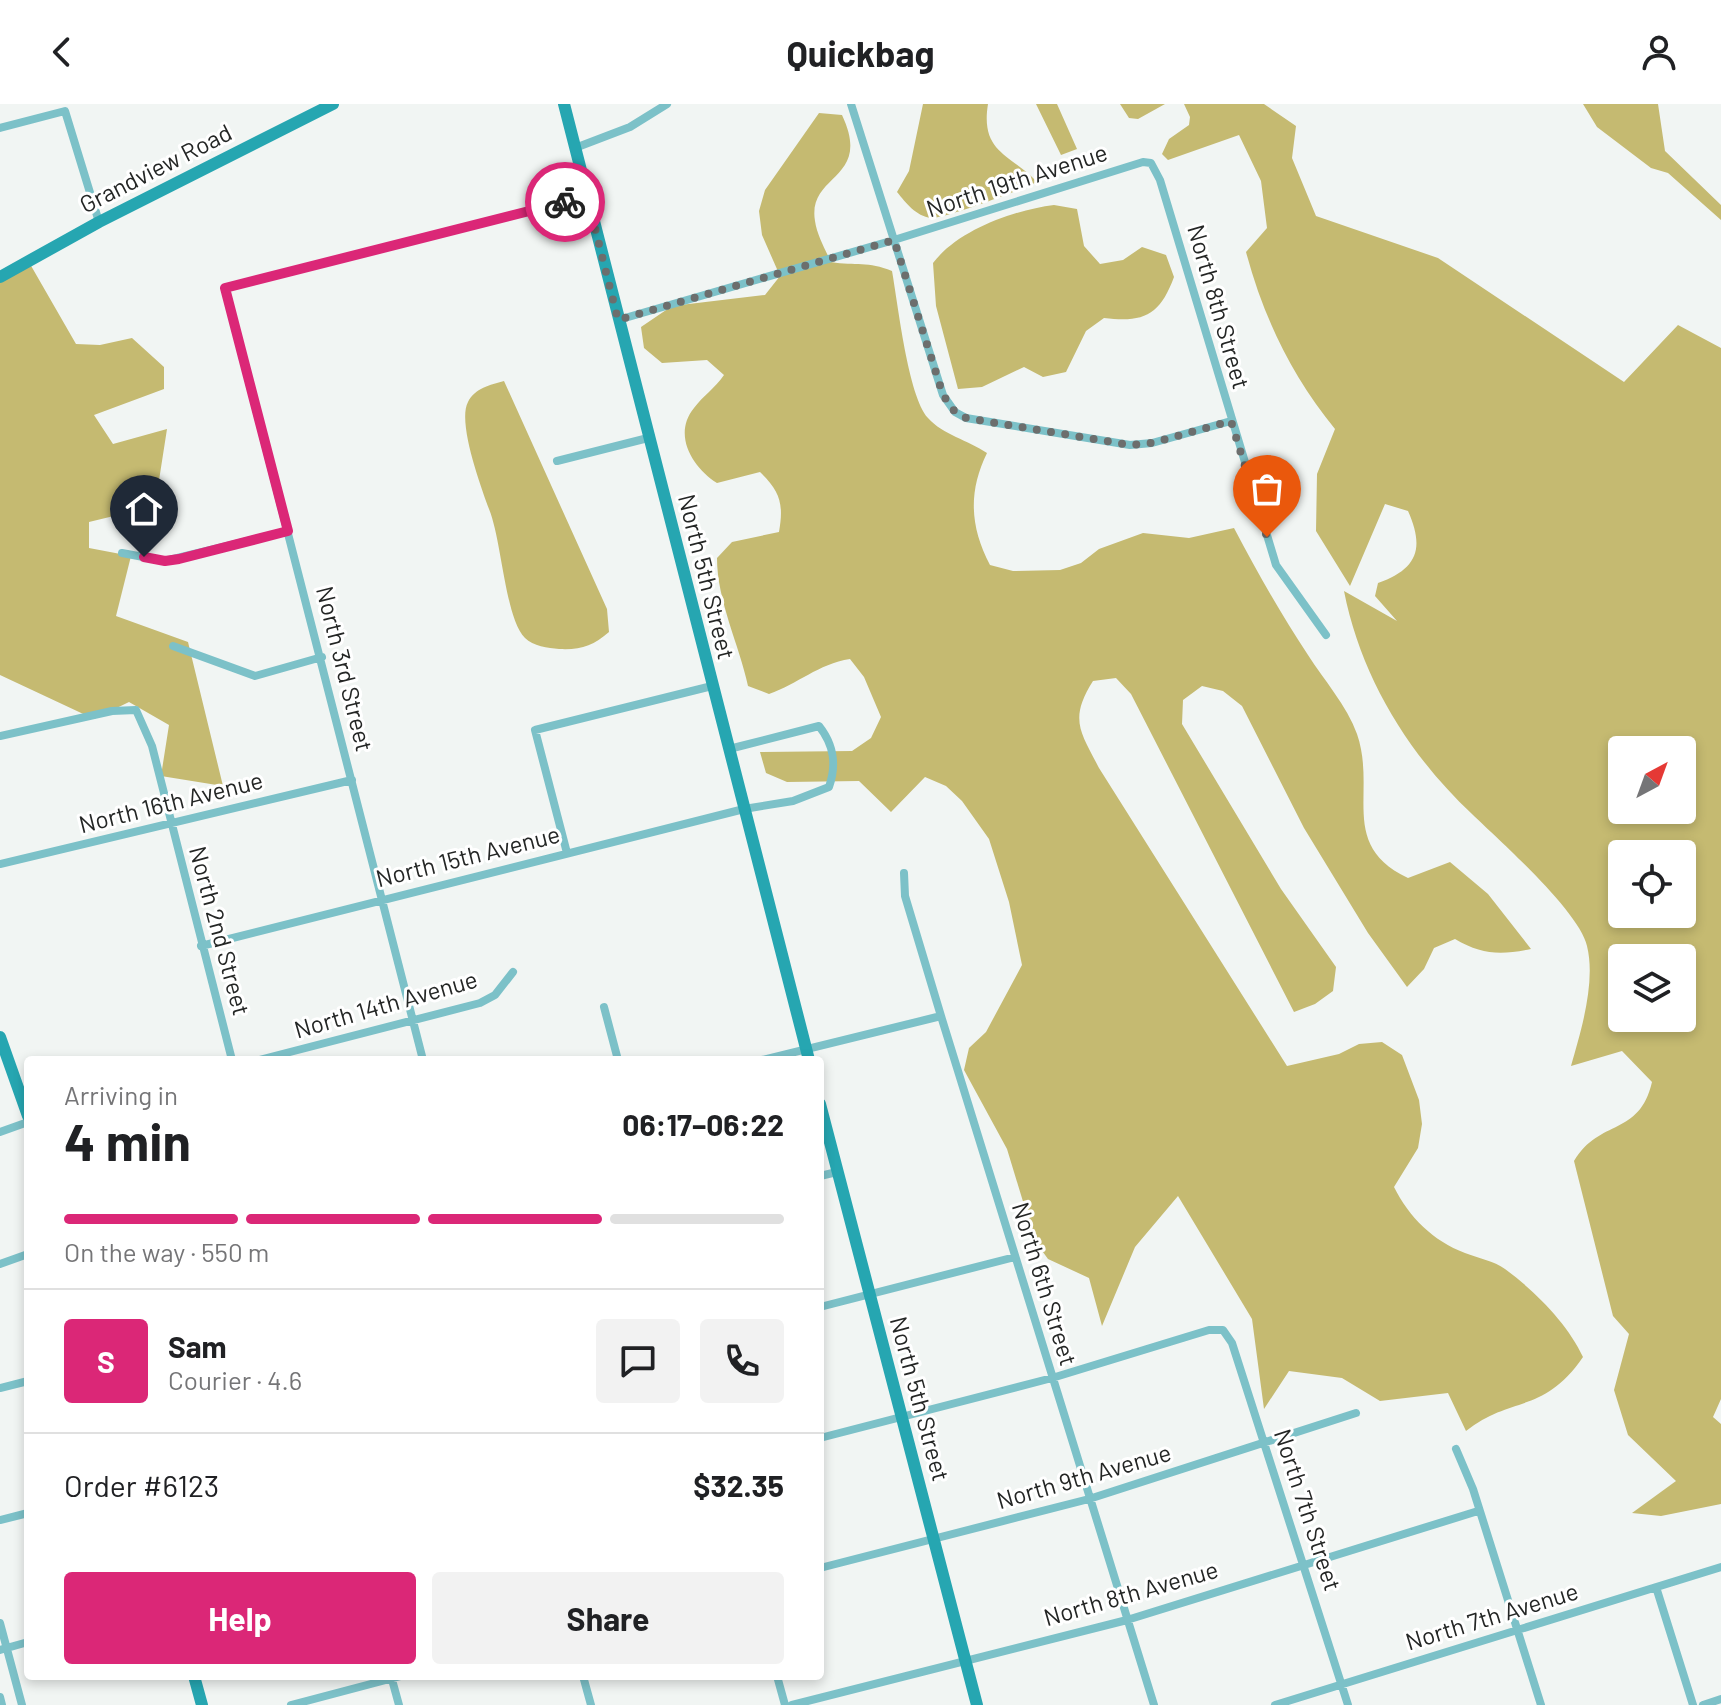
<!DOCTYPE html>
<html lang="en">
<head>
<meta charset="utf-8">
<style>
	:root { --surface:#fff; --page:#f2f2f2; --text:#202124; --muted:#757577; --line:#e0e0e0; --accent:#db2777 }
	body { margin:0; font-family:Barlow,sans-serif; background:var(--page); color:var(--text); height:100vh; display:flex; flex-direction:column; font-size:30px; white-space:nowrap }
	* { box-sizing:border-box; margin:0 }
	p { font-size:26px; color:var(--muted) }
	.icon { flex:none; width:44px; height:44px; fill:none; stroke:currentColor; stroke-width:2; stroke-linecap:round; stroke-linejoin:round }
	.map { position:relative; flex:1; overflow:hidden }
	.drawer { position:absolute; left:24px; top:952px; width:800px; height:624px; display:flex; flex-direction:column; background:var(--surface); border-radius:8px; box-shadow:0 4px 12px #0003 }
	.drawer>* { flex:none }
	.needle { width:52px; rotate:41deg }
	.fabs { position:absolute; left:1608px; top:632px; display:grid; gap:16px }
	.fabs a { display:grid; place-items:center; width:88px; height:88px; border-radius:8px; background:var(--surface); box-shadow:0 4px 12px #0003; font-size:40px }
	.pin { position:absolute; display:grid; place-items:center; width:68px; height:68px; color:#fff; margin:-82px -34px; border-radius:50% 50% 50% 0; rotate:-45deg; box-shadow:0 0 8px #0007 }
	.pin .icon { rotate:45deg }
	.courier { position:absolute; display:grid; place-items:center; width:80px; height:80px; margin:-40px; border:6px solid #db2777; border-radius:50%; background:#fff; color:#222; box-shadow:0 2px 10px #0007 }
	.summary em { font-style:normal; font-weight:700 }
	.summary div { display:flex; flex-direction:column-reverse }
	.summary { display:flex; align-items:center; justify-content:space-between; height:136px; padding:0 40px }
	h1 { font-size:52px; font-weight:700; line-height:60px }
	.bar { display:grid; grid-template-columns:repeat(4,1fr); gap:12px 8px; align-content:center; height:96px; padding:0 40px }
	.bar i { height:10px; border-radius:6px; background:var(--line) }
	.bar .active { background:var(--accent) }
	.bar p { grid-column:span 4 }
	.line { display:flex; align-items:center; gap:20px; padding:0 40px; border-top:2px solid var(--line) }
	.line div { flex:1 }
	.round { display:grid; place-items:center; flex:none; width:84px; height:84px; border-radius:8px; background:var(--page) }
	.action { display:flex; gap:16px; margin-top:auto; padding:16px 40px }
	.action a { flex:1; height:92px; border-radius:8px; background:var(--accent); color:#fff; font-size:32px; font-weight:700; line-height:92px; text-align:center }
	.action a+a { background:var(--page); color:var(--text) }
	header { display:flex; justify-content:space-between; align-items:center; height:104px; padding:0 40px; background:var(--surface); font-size:36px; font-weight:700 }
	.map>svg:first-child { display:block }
	.forest { fill:#c5ba71; fill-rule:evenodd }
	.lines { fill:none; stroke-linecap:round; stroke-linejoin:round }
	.street { stroke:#7cc1c8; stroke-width:8 }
	.secondary { stroke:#26a6b1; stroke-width:12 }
	.done { stroke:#6c6e6d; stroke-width:8; stroke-dasharray:0 14.4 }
	.route { stroke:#db2777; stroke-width:10 }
	.labels { text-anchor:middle; stroke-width:6; stroke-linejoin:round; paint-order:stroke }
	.street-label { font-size:24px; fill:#242625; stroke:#fff }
</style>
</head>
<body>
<header><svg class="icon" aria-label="back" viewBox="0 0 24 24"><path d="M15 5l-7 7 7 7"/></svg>Quickbag<svg class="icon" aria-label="person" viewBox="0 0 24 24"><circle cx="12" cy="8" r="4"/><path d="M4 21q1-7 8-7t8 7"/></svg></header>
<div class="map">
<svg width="1721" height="1601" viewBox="0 0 1721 1601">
	<rect width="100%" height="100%" fill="#f1f5f3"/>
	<path class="forest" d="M923,0H988C980,49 1011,50 1037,78C1023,85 944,115 931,114C916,112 906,99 897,88L909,67Z
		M1036,0H1057L1077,45L1061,51Z
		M1120,0H1165L1138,15L1129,14Z
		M1184,0H1264L1296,22L1292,54L1316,112L1438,154L1624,278L1678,221L1721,244V1295L1713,1313L1721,1320V1400L1661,1412L1632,1409L1676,1377L1628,1331L1614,1286L1629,1230L1613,1212L1574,1057C1600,1014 1639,1033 1652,978L1622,947L1571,962C1581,927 1596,878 1587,842C1580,808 1499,736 1472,710C1408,650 1361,573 1344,487L1397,517L1375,492L1378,479C1417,465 1425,445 1408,407L1385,400L1350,482L1316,427L1317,370L1335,325C1292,272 1264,215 1246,148L1267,124L1261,77L1239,31L1168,56L1162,50L1169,35L1189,21L1190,13ZM1622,646H1682V706H1622ZM1622,750H1682V810H1622ZM1622,854H1682V914H1622Z
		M1583,0H1658L1665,47L1721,101V116L1668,69L1651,64L1597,23Z
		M819,9L842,11C873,77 807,69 815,117C817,131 825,145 831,158C856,162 868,157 892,167C898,200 908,292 928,314C943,331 968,336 987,349C968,388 970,423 990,461L1013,467L1060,466L1081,459L1099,445L1143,429L1189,434L1234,424C1257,468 1281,510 1308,551C1324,576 1347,602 1357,630C1377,688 1338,741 1408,774L1450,758L1488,790L1531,845C1501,851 1482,851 1455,835L1434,844L1424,865L1407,883L1368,829L1304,724L1242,602L1223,587L1202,582L1183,596L1182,620L1281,785L1336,863L1333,887L1315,900L1294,908L1131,590L1116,574L1093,577C1069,615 1080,627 1099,664L1287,962L1339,950L1359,940L1382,938L1402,951L1419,996L1422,1020L1418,1044L1394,1083C1409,1113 1433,1137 1465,1149C1478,1154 1494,1157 1505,1165C1535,1187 1568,1220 1583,1253C1543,1311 1511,1291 1466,1327L1448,1289L1380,1297L1342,1274L1289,1267L1264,1305L1252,1215L1178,1092L1135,1143L1102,1222L1089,1174L1048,1155L1035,1137L1007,1045L964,966L969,944L986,928L1022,861L1009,798L989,735L962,697L946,682L925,673L891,708L859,677L787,678L766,669L760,648L852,647L871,634L881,613L864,573L850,555C818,560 798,580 769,590L748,582C739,540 717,497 717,454L732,438L779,428C784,400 780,387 760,368L717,379C693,364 672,331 694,304C703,292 715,284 724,271L707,256L662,259L644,244L641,223L672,202L765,191L780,172L762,131L759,107L765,86Z
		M1054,101L1077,105L1084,142L1100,160L1123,156L1142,143L1166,151L1174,173C1160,211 1144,219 1104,214L1086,227L1066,268L1043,273L1024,263L982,283L958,285L936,202L933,159C958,126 1014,106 1054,101Z
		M30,160L76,240L100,241L132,234L164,263V285L94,311L113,340L167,325L155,402L89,418V444L131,452L116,512L188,538L223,682L161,672L169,621L129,598L94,615L0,571V178Z
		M504,277L607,505L609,528C593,542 581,546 559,545C548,544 533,542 525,534C505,514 502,437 489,405C481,383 457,318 468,298C475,284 490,281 504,277Z"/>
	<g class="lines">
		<path class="street" d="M851,0L943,291L955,308L966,314L1130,341L1152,339L1231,317
			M0,24L65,7L99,118
			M575,44L630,23L667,0
			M618,216L894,136L1143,58L1151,59L1160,76L1276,461L1326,531
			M557,357L648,334
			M122,449L165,457L288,427
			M173,542L255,572L322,553
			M0,632L112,607L136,606L152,642L232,956
			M567,749L535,626L712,582
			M0,760L352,676
			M904,769L905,792L941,912L1154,1601
			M201,842L744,705L793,697L829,683C837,660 834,641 819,622L729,645
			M604,903L618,956
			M259,956L480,899L495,891L513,868
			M423,956L225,184L587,92
			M762,956L941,912
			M0,1028L28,1018
			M820,1072L837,1068
			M0,1160L28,1150
			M820,1203L1015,1153
			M0,1284L28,1277
			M820,1334L1052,1274L1209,1226H1223L1232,1239L1348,1601
			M1456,1345L1473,1385L1541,1601
			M0,1416L28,1409
			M820,1464L1089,1395L1356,1309
			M1656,1483L1693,1601
			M0,1519L22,1601
			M0,1546L28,1538
			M391,1572L399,1601
			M583,1572L591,1601
			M777,1572L785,1601
			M0,1593L2,1601
			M291,1601L401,1572
			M792,1601L1127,1516L1478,1407
			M1275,1601L1721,1463
			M1703,1601L1721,1595"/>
		<path class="secondary" d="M564,0L809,956
			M0,173L99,118L333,0
			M0,933L28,1012
			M820,1000L977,1601
			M194,1572L202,1601"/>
	</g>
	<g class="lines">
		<path class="done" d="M565,98L587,92L618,216L894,136L943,291L955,308L966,314L1130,341L1152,339L1231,317L1267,433"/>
		<path class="route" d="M144,453L165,457L179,455L288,427L225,184L565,98"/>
	</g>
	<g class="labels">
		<g class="street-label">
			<text transform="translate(156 65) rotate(-27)" y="8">Grandview Road</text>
			<text transform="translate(1017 77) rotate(-18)" y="8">North 19th Avenue</text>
			<text transform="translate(1218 203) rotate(74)" y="8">North 8th Street</text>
			<text transform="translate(706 473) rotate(76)" y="8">North 5th Street</text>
			<text transform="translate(344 565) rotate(76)" y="8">North 3rd Street</text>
			<text transform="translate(171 699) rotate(-14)" y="8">North 16th Avenue</text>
			<text transform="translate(468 753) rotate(-14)" y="8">North 15th Avenue</text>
			<text transform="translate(219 827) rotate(75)" y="8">North 2nd Street</text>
			<text transform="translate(386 901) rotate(-16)" y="8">North 14th Avenue</text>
			<text transform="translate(1044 1180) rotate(73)" y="8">North 6th Street</text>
			<text transform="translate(919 1295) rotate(75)" y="8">North 5th Street</text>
			<text transform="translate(1084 1373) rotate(-16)" y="8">North 9th Avenue</text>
			<text transform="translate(1307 1406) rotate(72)" y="8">North 7th Street</text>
			<text transform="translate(1131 1490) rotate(-16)" y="8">North 8th Avenue</text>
			<text transform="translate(1492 1513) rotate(-17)" y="8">North 7th Avenue</text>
		</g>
	</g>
</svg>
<div class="fabs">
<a><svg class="needle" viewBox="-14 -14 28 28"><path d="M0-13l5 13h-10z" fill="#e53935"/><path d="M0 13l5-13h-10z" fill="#757577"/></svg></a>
<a><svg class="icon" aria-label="locate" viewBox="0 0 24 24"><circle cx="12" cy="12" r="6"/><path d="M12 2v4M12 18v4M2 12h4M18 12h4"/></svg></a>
<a><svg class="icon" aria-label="layers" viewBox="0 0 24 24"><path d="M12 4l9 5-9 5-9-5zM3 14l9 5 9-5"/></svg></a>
</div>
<div class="pin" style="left:1267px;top:433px;background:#ea580c"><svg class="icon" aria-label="bag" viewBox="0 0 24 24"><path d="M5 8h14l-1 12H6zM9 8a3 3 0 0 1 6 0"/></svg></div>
<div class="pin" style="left:144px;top:453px;background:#1f2937"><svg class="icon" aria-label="home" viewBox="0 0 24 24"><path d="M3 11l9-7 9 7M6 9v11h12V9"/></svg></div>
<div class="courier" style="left:565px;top:98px"><svg class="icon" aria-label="bike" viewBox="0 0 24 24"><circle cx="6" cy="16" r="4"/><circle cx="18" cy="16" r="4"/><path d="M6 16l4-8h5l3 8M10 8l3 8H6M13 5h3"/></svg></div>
<section class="drawer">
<div class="summary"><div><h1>4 min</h1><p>Arriving in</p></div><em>06:17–06:22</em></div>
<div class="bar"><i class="active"></i><i class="active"></i><i class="active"></i><i></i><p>On the way · 550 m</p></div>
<div class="line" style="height:144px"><b class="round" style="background:var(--accent);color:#fff">S</b><div><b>Sam</b><p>Courier · 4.6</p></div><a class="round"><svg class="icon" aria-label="chat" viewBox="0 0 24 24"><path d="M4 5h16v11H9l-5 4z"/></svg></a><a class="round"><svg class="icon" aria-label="phone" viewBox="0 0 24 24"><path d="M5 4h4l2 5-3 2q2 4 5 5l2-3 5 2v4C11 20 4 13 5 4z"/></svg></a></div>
<div class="line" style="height:104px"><div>Order #6123</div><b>$32.35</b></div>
<div class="action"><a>Help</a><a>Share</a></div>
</section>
</div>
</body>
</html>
